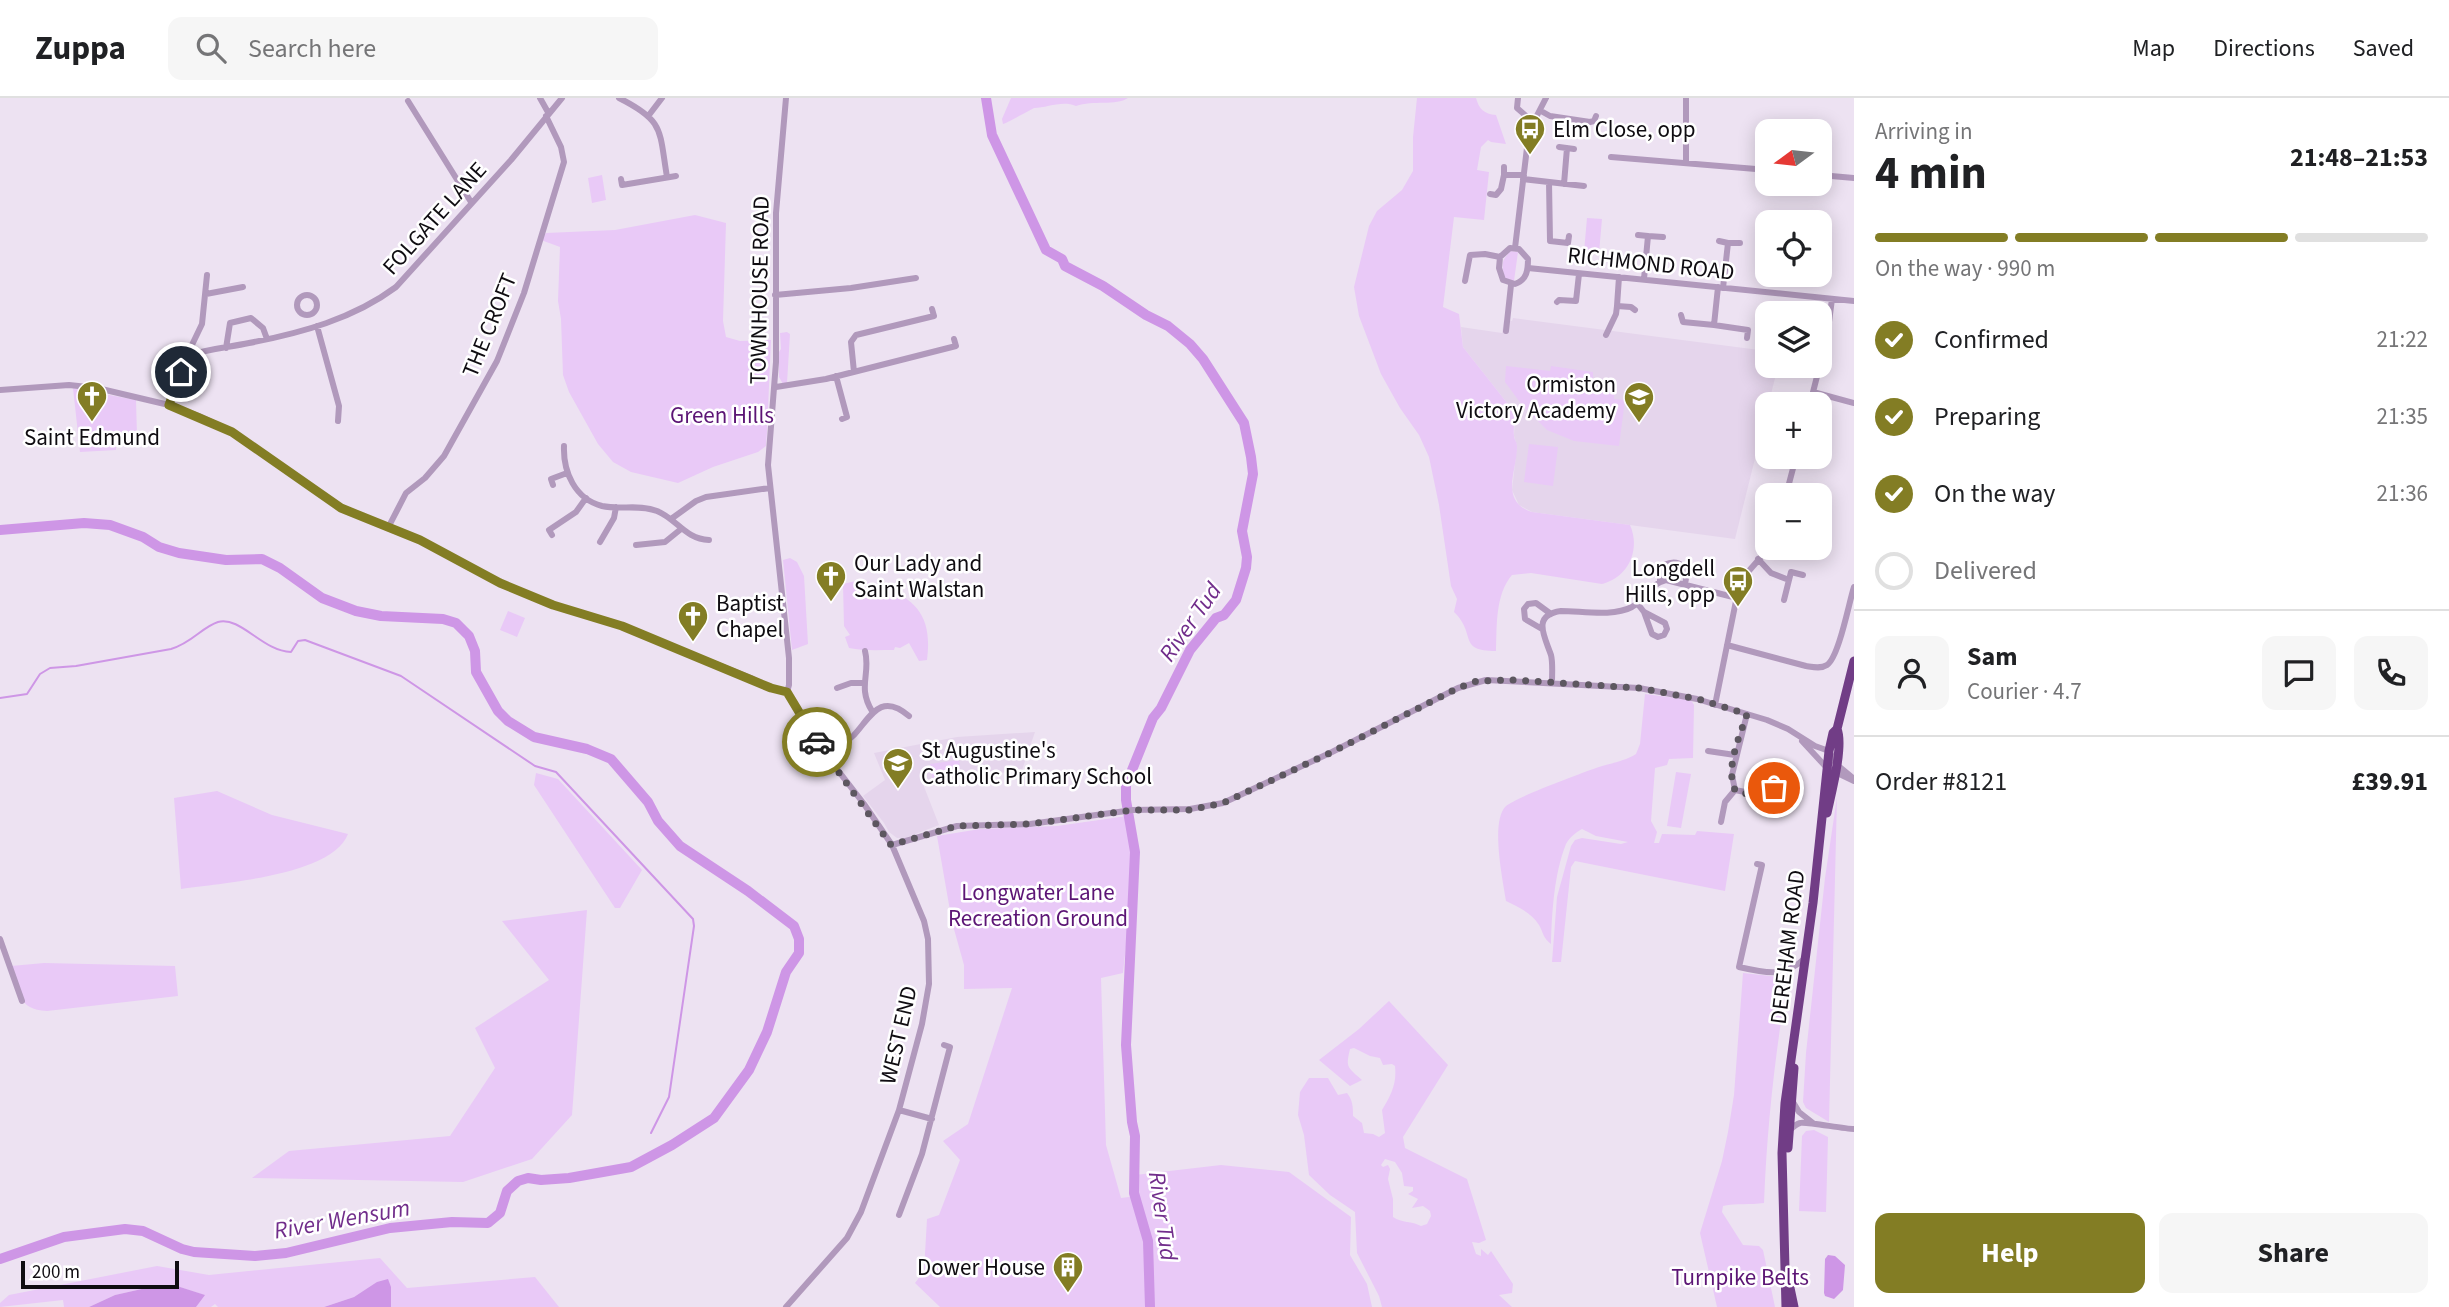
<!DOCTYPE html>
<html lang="en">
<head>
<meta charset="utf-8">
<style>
	:root { --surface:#fff; --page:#f6f6f6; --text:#202124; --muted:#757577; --line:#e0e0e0; --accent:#837d24 }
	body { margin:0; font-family:"Source Sans 3",sans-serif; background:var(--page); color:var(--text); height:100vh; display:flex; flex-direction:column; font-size:26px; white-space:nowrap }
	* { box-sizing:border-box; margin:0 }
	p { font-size:23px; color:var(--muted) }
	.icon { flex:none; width:38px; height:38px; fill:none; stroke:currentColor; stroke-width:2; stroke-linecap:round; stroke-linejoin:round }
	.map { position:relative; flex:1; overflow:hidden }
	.side { display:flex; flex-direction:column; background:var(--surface); width:595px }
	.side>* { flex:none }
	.needle { width:46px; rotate:255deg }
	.fabs { position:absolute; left:1755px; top:21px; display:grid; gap:14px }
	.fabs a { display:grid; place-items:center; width:77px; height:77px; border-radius:14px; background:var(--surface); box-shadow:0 4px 18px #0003; font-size:35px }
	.scale { position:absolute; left:21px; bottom:18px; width:158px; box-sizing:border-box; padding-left:7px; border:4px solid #0f0c11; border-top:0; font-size:19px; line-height:24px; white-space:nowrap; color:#0f0c11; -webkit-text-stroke:5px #fff; paint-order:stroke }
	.pin { position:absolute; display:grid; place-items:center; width:60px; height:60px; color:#fff; margin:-30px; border:4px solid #fff; border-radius:50%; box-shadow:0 2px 7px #0007 }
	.courier { position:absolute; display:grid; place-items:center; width:70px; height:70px; margin:-35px; border:5px solid #837d24; border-radius:50%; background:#fff; color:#222; box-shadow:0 2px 9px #0007 }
	.headline em { font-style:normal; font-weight:700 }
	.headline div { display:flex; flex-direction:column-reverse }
	.headline { display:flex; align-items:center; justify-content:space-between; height:119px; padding:0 21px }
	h1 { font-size:46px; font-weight:700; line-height:52px }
	.bar { display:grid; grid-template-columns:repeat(4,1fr); gap:10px 7px; align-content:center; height:84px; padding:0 21px }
	.bar i { height:9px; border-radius:5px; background:var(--line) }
	.bar .on { background:var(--accent) }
	.bar p { grid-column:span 4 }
	.line { display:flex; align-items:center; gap:18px; padding:0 21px; border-top:2px solid var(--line) }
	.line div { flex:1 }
	.round { display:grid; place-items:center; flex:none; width:74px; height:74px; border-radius:14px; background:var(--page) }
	ol { padding:0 21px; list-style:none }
	li { display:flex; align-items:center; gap:21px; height:77px }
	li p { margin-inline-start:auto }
	li .icon { padding:7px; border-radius:50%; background:var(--accent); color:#fff; stroke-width:4 }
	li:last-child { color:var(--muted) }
	li i { width:38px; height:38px; border:4px solid var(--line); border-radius:50% }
	.cta { display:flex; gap:14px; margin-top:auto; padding:14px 21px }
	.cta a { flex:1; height:80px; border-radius:14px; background:var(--accent); color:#fff; font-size:28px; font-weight:700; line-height:80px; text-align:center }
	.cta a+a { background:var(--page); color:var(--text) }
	header { display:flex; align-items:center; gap:42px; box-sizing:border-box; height:98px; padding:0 35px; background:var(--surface); border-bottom:2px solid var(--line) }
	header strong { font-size:33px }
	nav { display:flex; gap:38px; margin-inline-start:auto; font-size:24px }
	.search { width:490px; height:63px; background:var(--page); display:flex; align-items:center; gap:18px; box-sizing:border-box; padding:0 24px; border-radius:14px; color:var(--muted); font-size:26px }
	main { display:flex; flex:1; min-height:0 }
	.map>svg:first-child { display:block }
	.built { fill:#e5d5ec }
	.green { fill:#e9c9f7; fill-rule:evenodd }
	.water { fill:#ce96e6 }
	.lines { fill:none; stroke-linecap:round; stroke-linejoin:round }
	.stream { stroke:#ce96e6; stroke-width:2 }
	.river { stroke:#ce96e6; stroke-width:10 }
	.minor { stroke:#b199bc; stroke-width:6 }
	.highway { stroke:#713d86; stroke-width:9 }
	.done { stroke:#5d5760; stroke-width:7; stroke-dasharray:0 12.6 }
	.route { stroke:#837d24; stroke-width:9 }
	.labels { text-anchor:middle; stroke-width:5; stroke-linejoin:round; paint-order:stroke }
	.poi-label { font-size:23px; fill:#0f0c11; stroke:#fff; text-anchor:start }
	.street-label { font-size:23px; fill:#0f0c11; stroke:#fff }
	.park-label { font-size:23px; fill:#5c1575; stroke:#fff }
	.water-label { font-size:24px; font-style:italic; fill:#712d8b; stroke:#fff }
</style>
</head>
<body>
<header>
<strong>Zuppa</strong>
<div class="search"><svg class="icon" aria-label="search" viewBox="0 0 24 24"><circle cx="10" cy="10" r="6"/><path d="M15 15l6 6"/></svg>Search here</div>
<nav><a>Map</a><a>Directions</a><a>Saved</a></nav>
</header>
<main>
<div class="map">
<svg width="1854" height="1209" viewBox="0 0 1854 1209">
	<rect width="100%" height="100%" fill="#ede2f2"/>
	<path class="built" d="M1513,220L1767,253L1768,268H1778L1735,441L1532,414L1519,407L1512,392L1517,348L1514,338L1515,315L1463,249L1461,229L1502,235L1504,222L1512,223Z
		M1035,634L1022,672L923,686L939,727L905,740H897L889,734L884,725L863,698L885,682L874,655L957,639Z"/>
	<path class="green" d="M1011,0H1128C1116,8 1093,2 1076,8C1062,2 1047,10 1034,10C1032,11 1007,25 1003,26L1002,21Z
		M1417,0H1476C1479,11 1484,16 1496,17L1506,46L1491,44L1488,42L1481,49L1477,72L1489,74L1484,122L1454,119L1443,209L1459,216L1463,249L1515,315C1515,322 1513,331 1514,338C1515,344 1517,343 1517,349C1517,373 1499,403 1532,414L1630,427C1641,452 1628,480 1602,486L1531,475L1512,477C1495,497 1497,528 1496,553C1457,553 1477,536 1454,514L1457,501L1451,488L1439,407L1429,359L1419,337L1400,310L1381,276L1359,218L1354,189L1369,128L1377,113L1402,92L1413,73V39Z
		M602,77L606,102L592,105L588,80Z
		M695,117L726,125L723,223L726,239L740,243L771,242L767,334L766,348L758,354L713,369L678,385L631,374L613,364L598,346L569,294L563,277L561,221L558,203L560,149L541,142L546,135L615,132Z
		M1587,120L1602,121L1599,155L1584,154Z
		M1511,153L1518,154L1514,183L1505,180C1501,167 1501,162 1511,153Z
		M787,234L790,236L787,285L783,286L779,279V254L781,251L780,235Z
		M1506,268L1550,273L1551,268L1593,274V289L1614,291V301L1625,302L1619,348L1574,343L1547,332L1522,307L1505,284Z
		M73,290L136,302L137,338L116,339V352L80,354Z
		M1529,346L1558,349L1553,388L1524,384Z
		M790,460L797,464L804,478L808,546L792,552L783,462Z
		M860,482C867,485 875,485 882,488C920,503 932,522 927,562L919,563L909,545L900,550L895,549L894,552C879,552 862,553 849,550L845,539L850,537L844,528L843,486Z
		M508,513L525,520L517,539L500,532Z
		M1645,596L1691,602L1694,607L1693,660L1669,661L1667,667L1655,670L1651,723L1657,734L1654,745H1659L1662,736L1695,737L1697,733L1734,736L1725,793L1575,763L1571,769L1561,864H1552L1557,799L1571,748L1575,742L1582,740L1621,746L1628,744L1596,738L1582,731C1575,735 1570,739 1566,746C1554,776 1552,814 1551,846C1543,840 1543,834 1539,827C1531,814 1518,809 1506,803C1503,783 1490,723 1506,708C1517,699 1579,676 1596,670C1610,665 1623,664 1636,656L1640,646Z
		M959,662L961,677L933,682L930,666Z
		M1676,674L1691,676L1681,730L1667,728Z
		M536,675L558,681L642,772L620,810H615L534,687Z
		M217,693L272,717L348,736C332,778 221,785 181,791L174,700Z
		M1837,699L1829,1024L1806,1010L1803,1004L1806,955L1825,780Z
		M1127,718C1140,769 1128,824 1123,875L1101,880L1106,1047L1121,1100L1137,1098L1135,1077L1221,1067L1289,1074L1351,1119L1350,1157L1367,1186L1372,1209H940L915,1185L924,1173L927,1121L939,1117L960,1062L943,1043L968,1026L1012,890L964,891V867L952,824L937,738L980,731L1057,728Z
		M587,812L572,1017L532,1061L463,1084L252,1080L289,1053L450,1038L495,970L475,930L549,882L502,823Z
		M44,865L175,868L178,898L47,913C17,912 20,893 11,868Z
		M1743,875L1788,880C1775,955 1767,1029 1764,1105C1750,1107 1737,1105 1723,1108L1722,1114L1743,1147L1759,1148L1763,1152L1775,1209H1717L1700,1135L1722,1063L1728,1034L1734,997Z
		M1389,903L1448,967L1403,1039L1405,1050L1467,1081L1486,1142L1479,1145L1472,1144L1476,1156L1481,1158V1151L1488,1157L1491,1153L1513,1186L1512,1195L1499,1197L1512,1209H1382L1379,1198L1357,1155L1355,1114L1330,1097L1309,1077L1304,1037L1298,1017L1300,994L1309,980H1328L1338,997L1347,995C1353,1002 1353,1010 1353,1018L1362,1025L1364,1035L1373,1036L1379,1039L1385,1035L1382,1012C1391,997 1397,986 1395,968L1392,966L1383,967L1380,960L1370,958L1354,950L1350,951C1346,969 1346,968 1362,982L1350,988L1319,962L1359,931ZM1385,1061L1395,1064L1402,1075L1404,1088L1413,1089V1093L1408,1096L1418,1101L1412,1110L1423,1108L1430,1113L1431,1118L1427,1126L1421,1128C1412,1123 1402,1125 1393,1119V1101L1388,1081L1390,1071L1388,1067L1383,1069L1381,1067Z
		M1814,1032L1828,1039L1826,1114L1799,1113L1802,1038L1806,1033Z
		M380,1160L407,1190L535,1179L559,1209H391V1189L377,1185L354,1199L324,1209H218L215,1206L211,1209H196L204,1197L177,1188H155L115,1197L89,1209H64L63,1202L0,1209V1205L9,1197L157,1168L209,1177Z"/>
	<path class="water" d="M1828,1157L1835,1158L1845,1167L1843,1192L1834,1201L1825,1198L1824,1195L1825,1161Z
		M388,1181L391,1189V1209H324L354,1199L377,1184Z
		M155,1188H177L205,1197L196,1209H89L115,1197Z"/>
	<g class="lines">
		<path class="stream" d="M0,600L27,596L40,576L50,570L76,568L171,551C192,545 202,529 218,524C241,518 262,553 291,554L298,543L305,542L401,578L535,668L556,674L693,821L694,828L669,999L651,1035"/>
		<path class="river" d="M986,0L992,37L1046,152L1062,161L1065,168L1103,188L1146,217L1168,228L1190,246L1203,261L1244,325L1251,359L1253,376L1242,433L1247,459L1246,470L1236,502L1224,517L1216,520L1190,552L1161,610L1153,620L1126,687V702L1135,754L1126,947L1132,1024L1135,1038L1134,1095L1148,1143L1150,1209
			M0,432L84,425L110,427L143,439L159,449L179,455L226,462L262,461L280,470L322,500L356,513L381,518L443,521L456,525L469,538L475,553L476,574L498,613L508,623L534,639L587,651L611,661L648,704L658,723L680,748L748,793L794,828L799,841V855L786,874L767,934L749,972L714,1020L672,1047L631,1069L569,1080L541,1082L528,1080L518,1083L507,1093L500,1115L488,1125L452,1124L390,1130L286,1155L255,1158L194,1154L182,1151L143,1133L125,1131L64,1139L0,1161"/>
		<path class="minor" d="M540,0L549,16
			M619,0C665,23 659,32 667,79
			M786,0L776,115V264L768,367L789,560V587L787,594
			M1518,0L1517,10L1533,24
			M1686,0V65
			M408,3L471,104
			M1541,13L1550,18L1590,24L1594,23L1596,18
			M649,17L662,0
			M1559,49L1574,51
			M1611,59L1768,72
			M1504,69V77H1524
			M1820,77L1854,80
			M621,81L622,87L676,78
			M1523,81L1584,88
			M1549,84L1550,143L1568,145L1569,138
			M1564,86L1567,50
			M1490,96L1496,97L1501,91L1504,77
			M1638,137L1648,138L1644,181
			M1648,138L1663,139
			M1719,143L1728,145L1723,190
			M1728,145H1740
			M1510,150L1519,151L1528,161C1528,172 1527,182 1515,186L1503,182L1499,170L1500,159Z
			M1515,150L1529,33L1546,0
			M1528,170L1854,203
			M1619,179L1617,208L1631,209L1635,212
			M1465,183L1470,157L1485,156L1500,159
			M206,196L243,189
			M297 207a10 10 0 1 1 20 0a10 10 0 1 1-20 0Z
			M775,197L851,190L916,180
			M1557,204L1559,202L1576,203L1579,176
			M1681,217L1683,224L1714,227L1718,189
			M1714,227L1748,232L1747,240
			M317,228L339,308L338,323
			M1506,233L1511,187
			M1606,237L1616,216L1617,208
			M226,250L230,225L251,220L263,230L267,241
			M190,257V251L202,226L207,177
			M854,274L851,244L856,237L934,218L932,211
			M836,278L847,319L842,321
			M776,289L826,281L956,248L954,241
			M0,292L69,287L97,290L169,307L199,318L232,334L341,409L420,442L500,485L553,507L608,523L751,580L770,590L787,594
			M1813,294L1854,305
			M1810,306L1827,239L1832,201
			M169,307L185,263L190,257C208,251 230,249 249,245C301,235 353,221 396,189L511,62L562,0
			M564,348C563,374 575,401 602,408C620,412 640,406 657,413C677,421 685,441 709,442
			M553,387L551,381L567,375
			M1786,397L1796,359
			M671,421L696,403L706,399L770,390
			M389,428L406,395L425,380L444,358L497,263L524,195L564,64L561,49L546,18
			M552,437L549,432L576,414L586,400
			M600,444L614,420L616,409
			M636,447L665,444L681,431
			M1758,461L1771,475L1789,482L1784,502
			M1789,482L1791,474L1803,477
			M1660,484V475L1664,467C1680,460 1689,470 1685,486
			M1637,505L1644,514L1652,536L1658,539L1664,537L1667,531L1665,525L1644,514
			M1542,531L1525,521L1524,511L1528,506L1536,505L1551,516
			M1727,547L1806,568C1813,569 1821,571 1827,567C1839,559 1849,504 1854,489
			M865,553C871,575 857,589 872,613
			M1552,584C1552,575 1553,565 1551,557C1545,539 1531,517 1561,513C1582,513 1613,519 1632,509C1646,501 1649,486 1666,482L1737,500
			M837,590L851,585H864
			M1715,607L1740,483L1769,450
			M1747,616L1732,677L1735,692L1786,702
			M1802,643L1827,670L1854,683
			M1708,653L1735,657
			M826,657C835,651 846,645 854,637C870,620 880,593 909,618
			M1721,724L1725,704L1735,692
			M892,747L957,728L1030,726L1133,712L1190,711L1223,705L1332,654L1458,590L1486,582L1639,590L1697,601L1767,622L1788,631L1815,648L1829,653L1836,666L1854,681
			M1757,766L1762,767L1739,869C1765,875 1785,880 1805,860
			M0,841L22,903
			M1793,1004L1799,1014L1813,1025
			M899,1012L932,1021
			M1790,1032C1793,1029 1796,1026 1800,1025C1805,1023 1843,1031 1854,1031
			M899,1117L922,1056L950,949L944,947
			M786,1209L847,1140L861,1114L899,1012L922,926L929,886L928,841L924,823L892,747L864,706L826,657L787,594"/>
		<path class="highway" d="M1827,715C1831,696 1844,648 1837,631
			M1788,1050L1794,970
			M1790,1190L1794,1209
			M1786,1209L1782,1055L1785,1005L1813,805L1829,653L1833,635L1837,631L1854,563"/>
	</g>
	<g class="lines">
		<path class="done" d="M817,644L891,747L957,728L1030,726L1133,712H1190L1223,705L1332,654L1458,590L1477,583L1514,582L1639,590L1698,601L1747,616C1740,638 1725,669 1735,692L1741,695L1772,699L1774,690"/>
		<path class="route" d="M181,274L169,307L232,334L341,410L420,442L500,485L553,507L622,528L771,590L787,594L817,644"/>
	</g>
	<defs>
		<g id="bus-pin" transform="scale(1.575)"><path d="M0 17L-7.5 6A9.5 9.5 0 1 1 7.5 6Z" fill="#837d24" stroke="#fff"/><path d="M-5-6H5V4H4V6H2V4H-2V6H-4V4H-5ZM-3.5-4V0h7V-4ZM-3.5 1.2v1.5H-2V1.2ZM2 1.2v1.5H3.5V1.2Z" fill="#fff"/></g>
		<g id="church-pin" transform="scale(1.575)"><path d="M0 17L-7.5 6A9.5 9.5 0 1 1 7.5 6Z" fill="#837d24" stroke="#fff"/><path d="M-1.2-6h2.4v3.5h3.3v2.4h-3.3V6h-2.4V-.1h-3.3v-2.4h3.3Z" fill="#fff"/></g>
		<g id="school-pin" transform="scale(1.575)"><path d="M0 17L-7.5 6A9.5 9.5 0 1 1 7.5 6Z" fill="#837d24" stroke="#fff"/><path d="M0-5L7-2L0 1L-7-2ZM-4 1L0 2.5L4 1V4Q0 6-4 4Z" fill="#fff"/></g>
		<g id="building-pin" transform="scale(1.575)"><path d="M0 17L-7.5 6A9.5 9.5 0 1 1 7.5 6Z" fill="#837d24" stroke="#fff"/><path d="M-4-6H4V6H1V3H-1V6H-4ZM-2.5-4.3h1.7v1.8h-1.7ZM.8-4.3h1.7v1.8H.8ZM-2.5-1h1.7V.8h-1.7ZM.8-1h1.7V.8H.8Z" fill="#fff"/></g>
	</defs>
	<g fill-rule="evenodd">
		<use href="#bus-pin" x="1530" y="31"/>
		<use href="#church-pin" x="92" y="298"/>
		<use href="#school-pin" x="1639" y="299"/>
		<use href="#church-pin" x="831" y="478"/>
		<use href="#bus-pin" x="1738" y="483"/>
		<use href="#church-pin" x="693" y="518"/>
		<use href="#school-pin" x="898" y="665"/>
		<use href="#building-pin" x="1068" y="1169"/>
	</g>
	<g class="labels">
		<g class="poi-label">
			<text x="1553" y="39">Elm Close, opp</text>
			<text x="1616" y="294" text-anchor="end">Ormiston<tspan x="1616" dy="26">Victory Academy</tspan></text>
			<text x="92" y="347" text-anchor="middle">Saint Edmund</text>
			<text x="854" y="473">Our Lady and<tspan x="854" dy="26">Saint Walstan</tspan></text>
			<text x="1715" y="478" text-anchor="end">Longdell<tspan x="1715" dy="26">Hills, opp</tspan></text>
			<text x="716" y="513">Baptist<tspan x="716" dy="26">Chapel</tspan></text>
			<text x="921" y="660">St Augustine's<tspan x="921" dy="26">Catholic Primary School</tspan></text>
			<text x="1045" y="1177" text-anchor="end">Dower House</text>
		</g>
		<g class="street-label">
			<text transform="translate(434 120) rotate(-48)" y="8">FOLGATE LANE</text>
			<text transform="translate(1651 165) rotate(6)" y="8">RICHMOND ROAD</text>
			<text transform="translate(759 192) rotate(-89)" y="8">TOWNHOUSE ROAD</text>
			<text transform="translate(489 227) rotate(-68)" y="8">THE CROFT</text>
			<text transform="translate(1787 849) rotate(-83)" y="8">DEREHAM ROAD</text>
			<text transform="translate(898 937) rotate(-77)" y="8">WEST END</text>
		</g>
		<g class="park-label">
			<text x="722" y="325">Green Hills</text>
			<text x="1038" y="802">Longwater Lane<tspan x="1038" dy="26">Recreation Ground</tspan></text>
			<text x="1740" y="1187">Turnpike Belts</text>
		</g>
		<g class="water-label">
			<text transform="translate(1190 524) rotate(-55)" y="8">River Tud</text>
			<text transform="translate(1163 1118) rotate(82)" y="8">River Tud</text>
			<text transform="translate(342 1121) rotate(-10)" y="8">River Wensum</text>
		</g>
	</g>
</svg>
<div class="fabs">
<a><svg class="needle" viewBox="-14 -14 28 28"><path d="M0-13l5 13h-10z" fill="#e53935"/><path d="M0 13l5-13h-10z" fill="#757577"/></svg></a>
<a><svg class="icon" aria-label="locate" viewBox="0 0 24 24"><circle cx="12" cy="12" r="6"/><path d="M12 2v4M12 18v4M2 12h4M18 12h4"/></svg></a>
<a><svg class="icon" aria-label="layers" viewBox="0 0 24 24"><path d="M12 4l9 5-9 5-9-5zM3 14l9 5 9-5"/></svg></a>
<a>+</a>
<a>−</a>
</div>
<div class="scale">200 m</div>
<div class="pin" style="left:1774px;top:690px;background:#ea580c"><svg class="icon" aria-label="bag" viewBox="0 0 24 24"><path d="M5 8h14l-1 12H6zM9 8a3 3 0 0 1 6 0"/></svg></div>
<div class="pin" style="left:181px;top:274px;background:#1f2937"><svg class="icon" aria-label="home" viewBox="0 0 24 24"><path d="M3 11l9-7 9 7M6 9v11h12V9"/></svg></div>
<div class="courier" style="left:817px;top:644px"><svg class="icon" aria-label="car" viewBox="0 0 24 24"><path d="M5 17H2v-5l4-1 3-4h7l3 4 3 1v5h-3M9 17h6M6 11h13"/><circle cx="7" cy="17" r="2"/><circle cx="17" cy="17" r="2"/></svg></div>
</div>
<section class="side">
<div class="headline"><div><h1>4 min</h1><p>Arriving in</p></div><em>21:48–21:53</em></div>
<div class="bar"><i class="on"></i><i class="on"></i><i class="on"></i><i></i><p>On the way · 990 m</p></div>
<ol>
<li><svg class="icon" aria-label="check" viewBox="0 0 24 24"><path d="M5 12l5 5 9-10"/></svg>Confirmed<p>21:22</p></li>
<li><svg class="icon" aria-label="check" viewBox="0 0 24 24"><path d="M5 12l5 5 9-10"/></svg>Preparing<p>21:35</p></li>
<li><svg class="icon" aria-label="check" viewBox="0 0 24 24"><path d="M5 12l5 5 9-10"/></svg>On the way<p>21:36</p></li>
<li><i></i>Delivered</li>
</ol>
<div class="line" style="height:126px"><a class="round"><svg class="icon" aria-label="person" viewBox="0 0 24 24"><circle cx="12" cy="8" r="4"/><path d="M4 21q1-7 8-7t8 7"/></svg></a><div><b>Sam</b><p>Courier · 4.7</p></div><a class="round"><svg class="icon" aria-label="chat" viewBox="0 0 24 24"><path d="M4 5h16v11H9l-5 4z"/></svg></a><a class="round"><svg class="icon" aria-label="phone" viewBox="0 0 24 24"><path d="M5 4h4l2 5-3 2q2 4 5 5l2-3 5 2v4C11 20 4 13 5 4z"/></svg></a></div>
<div class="line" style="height:91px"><div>Order #8121</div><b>£39.91</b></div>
<div class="cta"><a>Help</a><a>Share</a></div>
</section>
</main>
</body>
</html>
